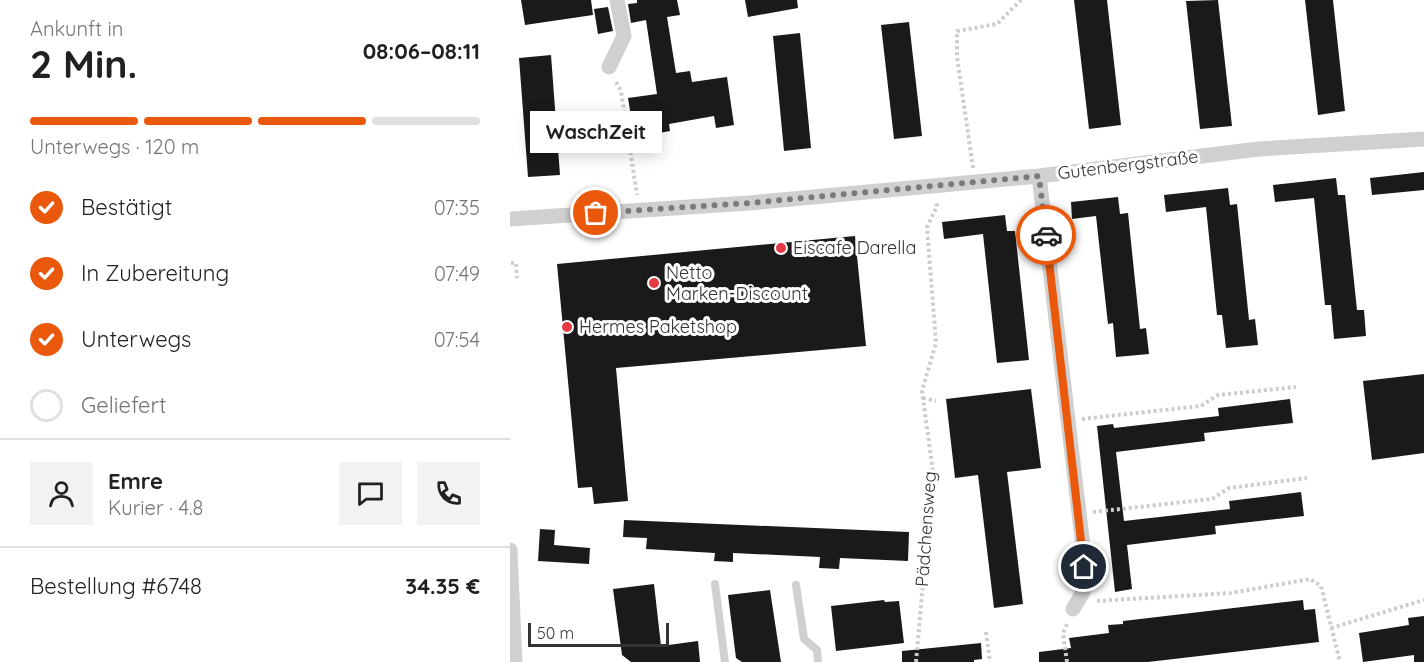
<!DOCTYPE html>
<html lang="de">
<head>
<meta charset="utf-8">
<style>
	:root { --surface:#fff; --page:#f2f2f2; --text:#202124; --muted:#757577; --line:#e0e0e0; --accent:#ea580c }
	body { margin:0; font-family:Quicksand,sans-serif; background:var(--page); color:var(--text); height:100vh; display:flex; flex-direction:column; font-size:22px; white-space:nowrap }
	* { box-sizing:border-box; margin:0 }
	p { font-size:20px; color:var(--muted) }
	.icon { flex:none; width:33px; height:33px; fill:none; stroke:currentColor; stroke-width:2; stroke-linecap:round; stroke-linejoin:round }
	.map { position:relative; flex:1; overflow:hidden }
	.panel { display:flex; flex-direction:column; background:var(--surface); width:510px }
	.panel>* { flex:none }
	.scale { position:absolute; left:18px; bottom:15px; width:141px; box-sizing:border-box; padding-left:6px; border:3px solid #333; border-top:0; font-size:16px; line-height:21px; white-space:nowrap; color:#333; -webkit-text-stroke:4px #fff; paint-order:stroke }
	.pin { position:absolute; display:grid; place-items:center; width:51px; height:51px; color:#fff; margin:-26px; border:3px solid #fff; border-radius:50%; box-shadow:0 2px 6px #0007 }
	.courier { position:absolute; display:grid; place-items:center; width:60px; height:60px; margin:-30px; border:4px solid #ea580c; border-radius:50%; background:#fff; color:#222; box-shadow:0 2px 8px #0007 }
	.bubble { position:absolute; height:42px; border-radius:0px; background:var(--surface); box-shadow:0 3px 15px #0003; font-size:20px; font-weight:800; line-height:42px; text-align:center }
	.summary em { font-style:normal; font-weight:800 }
	.summary div { display:flex; flex-direction:column-reverse }
	.summary { display:flex; align-items:center; justify-content:space-between; height:102px; padding:0 30px }
	h1 { font-size:39px; font-weight:800; line-height:45px }
	.bar { display:grid; grid-template-columns:repeat(4,1fr); gap:9px 6px; align-content:center; height:72px; padding:0 30px }
	.bar i { height:8px; border-radius:4px; background:var(--line) }
	.bar .active { background:var(--accent) }
	.bar p { grid-column:span 4 }
	.line { display:flex; align-items:center; gap:15px; padding:0 30px; border-top:2px solid var(--line) }
	.line div { flex:1 }
	.round { display:grid; place-items:center; flex:none; width:63px; height:63px; border-radius:0px; background:var(--page) }
	ol { padding:0 30px; list-style:none }
	li { display:flex; align-items:center; gap:18px; height:66px }
	li p { margin-inline-start:auto }
	li .icon { padding:6px; border-radius:50%; background:var(--accent); color:#fff; stroke-width:4 }
	li:last-child { color:var(--muted) }
	li i { width:33px; height:33px; border:3px solid var(--line); border-radius:50% }
	main { display:flex; flex:1; min-height:0 }
	.map>svg:first-child { display:block }
	.building { fill:#1a1a1a }
	.lines { fill:none; stroke-linecap:round; stroke-linejoin:round }
	.path { stroke:#cdcdcd; stroke-width:4; stroke-dasharray:3 3; stroke-linecap:butt }
	.lane { stroke:#d0d0d0; stroke-width:8 }
	.street { stroke:#d0d0d0; stroke-width:15 }
	.done { stroke:#7a7a7a; stroke-width:6; stroke-dasharray:0 10.8 }
	.route { stroke:#ea580c; stroke-width:8 }
	.poi-dot { fill:#e63946; stroke:#fff; stroke-width:2 }
	.labels { text-anchor:middle; stroke-width:6; stroke-linejoin:round; paint-order:stroke }
	.street-label { font-size:18px; fill:#333; stroke:#fff }
	.poi-label { font-size:18px; fill:#333; stroke:#fff; text-anchor:start }
</style>
</head>
<body>
<main>
<section class="panel">
<div class="summary"><div><h1>2 Min.</h1><p>Ankunft in</p></div><em>08:06–08:11</em></div>
<div class="bar"><i class="active"></i><i class="active"></i><i class="active"></i><i></i><p>Unterwegs · 120 m</p></div>
<ol>
<li><svg class="icon" aria-label="check" viewBox="0 0 24 24"><path d="M5 12l5 5 9-10"/></svg>Bestätigt<p>07:35</p></li>
<li><svg class="icon" aria-label="check" viewBox="0 0 24 24"><path d="M5 12l5 5 9-10"/></svg>In Zubereitung<p>07:49</p></li>
<li><svg class="icon" aria-label="check" viewBox="0 0 24 24"><path d="M5 12l5 5 9-10"/></svg>Unterwegs<p>07:54</p></li>
<li><i></i>Geliefert</li>
</ol>
<div class="line" style="height:108px"><a class="round"><svg class="icon" aria-label="person" viewBox="0 0 24 24"><circle cx="12" cy="8" r="4"/><path d="M4 21q1-7 8-7t8 7"/></svg></a><div><b>Emre</b><p>Kurier · 4.8</p></div><a class="round"><svg class="icon" aria-label="chat" viewBox="0 0 24 24"><path d="M4 5h16v11H9l-5 4z"/></svg></a><a class="round"><svg class="icon" aria-label="phone" viewBox="0 0 24 24"><path d="M5 4h4l2 5-3 2q2 4 5 5l2-3 5 2v4C11 20 4 13 5 4z"/></svg></a></div>
<div class="line" style="height:78px"><div>Bestellung #6748</div><b>34.35 €</b></div>
</section>
<div class="map">
<svg width="914" height="662" viewBox="0 0 914 662">
	<rect width="100%" height="100%" fill="#fff"/>
	<path class="building" d="M11,0H81L83,15L15,25Z
		M127,0H167L170,15L157,17L166,73L180,71L182,82L217,77L224,125L206,128L204,116L159,124L160,131L144,134L147,150L127,153L118,98L147,94L136,20L121,23L118,4L127,3Z
		M235,0H287L288,8L238,17Z
		M564,0H597L611,125L579,129Z
		M708,0L722,126L690,129L676,1Z
		M795,0H823L835,111L808,115Z
		M98,7L103,31L88,34L84,9Z
		M399,22L412,136L384,139L371,25Z
		M290,33L301,148L274,151L263,36Z
		M41,55L50,175L18,177L9,58Z
		M914,172V190L862,195L860,178Z
		M826,178L828,195H835L847,310H854L856,336L824,339L821,305H815L804,198L765,202L763,185Z
		M718,188L720,205L727,204L739,320L745,319L748,345L716,348L712,315H707L696,207L656,212L654,195Z
		M608,197L610,214L618,213L630,329L636,328L639,354L606,357L603,323L598,324L586,216L562,219L561,202Z
		M495,215L497,231H505L519,360L487,363L473,234L434,239L432,222Z
		M345,236L356,346L106,368L118,501L84,504L82,487L68,488L47,264Z
		M914,374V453L862,460L853,381Z
		M521,389L531,468L497,472L513,604L484,608L468,475L445,478L436,399Z
		M780,399L783,423L694,433L695,441L606,452L614,521L720,509L719,501L791,492L794,516L705,526L706,534L617,545L622,589L605,592L587,426L603,424L604,428L709,416L708,408Z
		M114,520L399,532L398,561L330,558L329,569L309,568L310,557L223,553V562L204,561L205,553L136,549L137,538L113,537Z
		M30,529L45,530L44,545L80,548L79,564L28,561Z
		M144,584L151,646L188,641L190,662H121L112,655L103,589Z
		M260,590L271,662H232L226,658L218,595Z
		M374,600L375,602L389,601L394,643L326,651L321,606Z
		M793,600L794,610L805,609L809,642L638,662H529V652L561,648L559,638L599,633L598,625L613,624V621Z
		M914,616V662H904V655L853,662L849,633L899,625L898,618Z
		M471,643L472,659L464,660V662H392V651Z"/>
	<g class="lines">
		<path class="path" d="M106,82L111,91L127,195
			M463,168L447,57V31L487,24L511,0
			M1,263H6L7,278
			M413,398L426,401
			M572,419L691,406L708,395L786,387
			M583,512L702,499L719,488L797,478
			M587,601L721,593L800,579L811,586L830,662
			M821,628L914,600
			M476,632L480,662
			M406,662L423,472L412,391L426,343L417,227L427,206L426,202
			M557,662L553,633L558,622"/>
		<path class="lane" d="M205,584L215,662
			M286,585L294,639L307,650L308,662"/>
		<path class="street" d="M99,67L114,36L107,0
			M529,176L574,555L573,592L563,609
			M0,219L239,203L529,176L749,149L914,139
			M0,550L5,662"/>
	</g>
	<g class="lines">
		<path class="done" d="M86,213L239,203L529,176L536,235"/>
		<path class="route" d="M536,235L574,567"/>
	</g>
	<g class="poi-dot">
		<circle cx="271" cy="248" r="6"/>
		<circle cx="144" cy="283" r="6"/>
		<circle cx="57" cy="327" r="6"/>
	</g>
	<g class="labels">
		<g class="street-label">
			<text transform="translate(618 165) rotate(-7)" y="6">Gutenbergstraße</text>
			<text transform="translate(416 529) rotate(-86)" y="6">Pädchensweg</text>
		</g>
		<g class="poi-label">
			<text x="283" y="254">Eiscafe Darella</text>
			<text x="156" y="279">Netto<tspan x="156" dy="21">Marken-Discount</tspan></text>
			<text x="69" y="333">Hermes Paketshop</text>
		</g>
	</g>
</svg>
<div class="scale">50 m</div>
<div class="pin" style="left:86px;top:213px;background:#ea580c"><svg class="icon" aria-label="bag" viewBox="0 0 24 24"><path d="M5 8h14l-1 12H6zM9 8a3 3 0 0 1 6 0"/></svg></div>
<div class="pin" style="left:574px;top:567px;background:#1f2937"><svg class="icon" aria-label="home" viewBox="0 0 24 24"><path d="M3 11l9-7 9 7M6 9v11h12V9"/></svg></div>
<div class="courier" style="left:536px;top:235px"><svg class="icon" aria-label="car" viewBox="0 0 24 24"><path d="M5 17H2v-5l4-1 3-4h7l3 4 3 1v5h-3M9 17h6M6 11h13"/><circle cx="7" cy="17" r="2"/><circle cx="17" cy="17" r="2"/></svg></div>
<div class="bubble" style="left:20px;top:111px;width:132px">WaschZeit</div>
</div>
</main>
</body>
</html>
